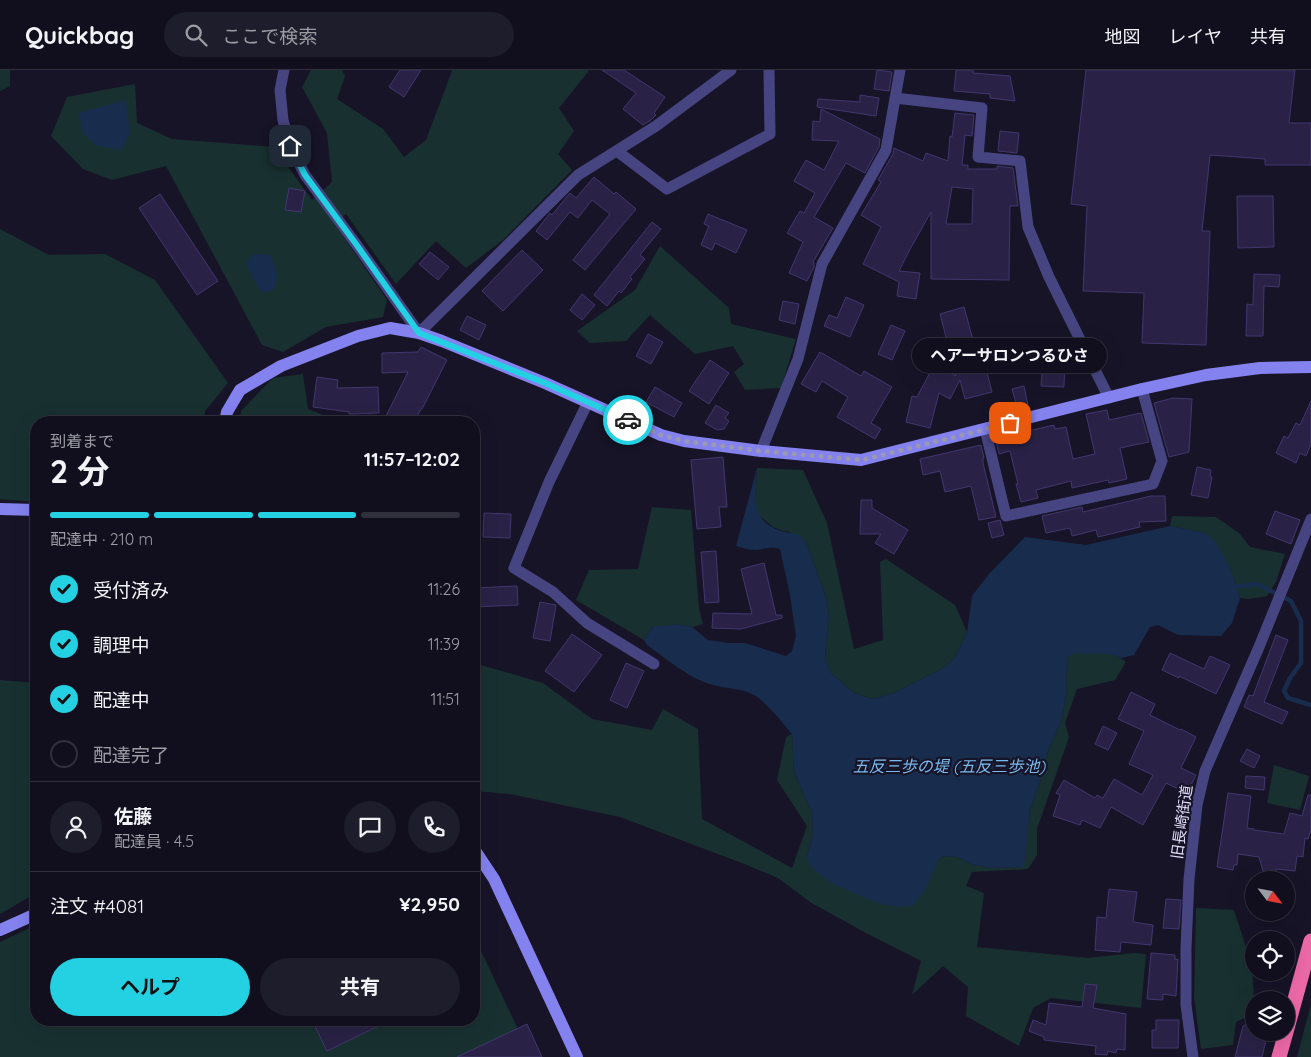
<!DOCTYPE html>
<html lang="ja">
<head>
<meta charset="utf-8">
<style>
	:root { --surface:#110f1e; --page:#1e1d2b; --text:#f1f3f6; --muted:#9c9ca4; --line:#302f3c; --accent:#23d1e3 }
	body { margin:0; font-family:Quicksand,"Noto Sans JP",sans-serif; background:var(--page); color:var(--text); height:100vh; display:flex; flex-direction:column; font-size:19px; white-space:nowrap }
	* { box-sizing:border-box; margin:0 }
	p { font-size:16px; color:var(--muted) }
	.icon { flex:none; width:28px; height:28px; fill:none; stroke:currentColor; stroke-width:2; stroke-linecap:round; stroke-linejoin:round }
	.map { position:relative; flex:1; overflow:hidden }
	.details { position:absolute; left:30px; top:346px; width:450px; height:610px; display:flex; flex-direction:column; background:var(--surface); border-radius:20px; box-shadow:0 5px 20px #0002,0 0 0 1px var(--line) }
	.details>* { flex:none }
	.needle { width:32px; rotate:122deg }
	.controls { position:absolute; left:1245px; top:801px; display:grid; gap:10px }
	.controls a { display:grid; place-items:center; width:50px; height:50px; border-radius:50%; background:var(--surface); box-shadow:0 5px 20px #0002,0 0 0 1px var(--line); font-size:25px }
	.pin { position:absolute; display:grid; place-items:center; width:42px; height:42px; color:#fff; margin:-21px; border-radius:10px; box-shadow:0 2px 8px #0006 }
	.courier { position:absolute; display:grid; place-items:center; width:50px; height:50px; margin:-25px; border:4px solid #23d1e3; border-radius:50%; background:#fff; color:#222; box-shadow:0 1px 6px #0007 }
	.bubble { position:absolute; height:35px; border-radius:18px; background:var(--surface); box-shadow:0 5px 20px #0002,0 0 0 1px var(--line); font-size:16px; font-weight:700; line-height:35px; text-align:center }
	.summary em { font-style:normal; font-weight:700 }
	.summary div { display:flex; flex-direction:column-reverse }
	.summary { display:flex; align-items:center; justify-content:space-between; height:85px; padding:0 20px }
	h1 { font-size:32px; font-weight:700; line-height:38px }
	.bar { display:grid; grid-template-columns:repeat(4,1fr); gap:8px 5px; align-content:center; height:60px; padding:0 20px }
	.bar i { height:6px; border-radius:4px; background:var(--line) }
	.bar .selected { background:var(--accent) }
	.bar p { grid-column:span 4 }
	.line { display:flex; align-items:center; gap:12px; padding:0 20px; border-top:1px solid var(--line) }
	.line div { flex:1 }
	.round { display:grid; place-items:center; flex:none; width:52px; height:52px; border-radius:26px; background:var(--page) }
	ol { padding:0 20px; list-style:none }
	li { display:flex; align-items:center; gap:15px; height:55px }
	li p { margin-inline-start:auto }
	li .icon { padding:5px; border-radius:50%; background:var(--accent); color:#111; stroke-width:4 }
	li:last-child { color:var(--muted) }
	li i { width:28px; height:28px; border:2px solid var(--line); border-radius:50% }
	.cta { display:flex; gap:10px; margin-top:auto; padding:10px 20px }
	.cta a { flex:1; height:58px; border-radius:30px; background:var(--accent); color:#111; font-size:20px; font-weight:700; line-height:58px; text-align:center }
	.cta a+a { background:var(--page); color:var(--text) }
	header { display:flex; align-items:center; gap:30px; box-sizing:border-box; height:70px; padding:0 25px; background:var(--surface); border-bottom:1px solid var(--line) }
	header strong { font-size:24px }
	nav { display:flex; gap:28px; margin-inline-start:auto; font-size:18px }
	.search { width:350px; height:45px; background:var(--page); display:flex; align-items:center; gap:12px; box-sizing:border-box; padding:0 18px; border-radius:28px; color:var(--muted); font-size:19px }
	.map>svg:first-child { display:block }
	.green { fill:#183130 }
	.water { fill:#182d4d }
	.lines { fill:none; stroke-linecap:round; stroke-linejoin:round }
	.stream { stroke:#182d4d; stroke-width:4.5 }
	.building { fill:#292246; stroke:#42376f; fill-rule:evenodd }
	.street { stroke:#474581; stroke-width:11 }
	.secondary { stroke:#8482ef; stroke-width:12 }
	.highway { stroke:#ec69a8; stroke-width:15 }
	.done { stroke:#9b98b1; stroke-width:5; stroke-dasharray:0 9 }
	.route { stroke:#23d1e3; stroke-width:6 }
	.labels { text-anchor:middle; stroke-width:4.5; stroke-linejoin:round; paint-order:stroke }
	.street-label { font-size:15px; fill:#e2dffb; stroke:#171428 }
	.water-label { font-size:16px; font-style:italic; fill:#7ab9ee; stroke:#171428 }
</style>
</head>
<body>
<header>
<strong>Quickbag</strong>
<div class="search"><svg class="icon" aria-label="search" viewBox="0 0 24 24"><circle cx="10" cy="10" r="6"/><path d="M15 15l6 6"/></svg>ここで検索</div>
<nav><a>地図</a><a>レイヤ</a><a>共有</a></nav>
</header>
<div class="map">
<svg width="1311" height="987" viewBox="0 0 1311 987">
	<rect width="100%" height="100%" fill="#171428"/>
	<path class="green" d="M0,0H10V16L0,21Z
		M311,0H342L345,6L337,29L383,59L404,87L426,70L452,1L451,0H588V2L559,38L574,61L558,84L572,100L503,170L466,198L436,171L396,214L346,144L334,153L387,230L383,247L326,257L283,282L262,275L166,96L112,110L83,99L51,66L67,27L135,14L137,53L172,69L274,77L312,130L332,112L327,63L302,17Z
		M0,159L49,185L105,184L155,210L228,313L205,341L204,352H36V432L0,429Z
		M660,176L729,238L731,254L796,269L781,318L745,320L734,302L744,294L733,276L695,284L650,245L626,271L590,273L577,261L635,220Z
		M303,304L308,339L341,352H239L241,341L273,308Z
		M757,398L803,400L827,453L854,579L883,570L880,492L886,489L955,535L967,562L955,588L943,598L894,623L873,629L854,623L831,603L825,589L826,572L829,547L826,527L806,472L790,462L783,461L773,457L760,446L755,435Z
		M652,437L691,440L699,539L703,554L692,557L675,554L667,556H653L644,570L576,530L589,500L638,499Z
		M1172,446L1216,447L1239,463L1250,477L1285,484L1276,512L1267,526L1249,529L1240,528L1230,498L1205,463L1170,456Z
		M1075,582C1092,583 1113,580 1126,592L1115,610L1077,619L1065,653L1069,667L1037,759V785L1028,799L972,802L966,816L984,823L977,877L1088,888L1134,883L1146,884L1141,938L1051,928L1033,938L1019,976L966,946L968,917L943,896L912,925L921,891L866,863L810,832L778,808L747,795L620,747L510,724L474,721V593L543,613L592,649L652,660L663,639L698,659L702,749L792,798L807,756L777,710L786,667L792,664L794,702L812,743L813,765L807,786L938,790L944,786L958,787L973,795L992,798L1023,797L1030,740L1040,712L1048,681L1062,649L1066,624L1067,587Z
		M0,610L36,613V823L0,844Z
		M1274,695L1309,706L1300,740L1267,733Z
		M1196,838L1234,840L1252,896L1254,930V944L1236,952L1233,975L1201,979L1194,927Z
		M36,855V950H474V866L531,987H0V872Z
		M1311,934V987H1297Z"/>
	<path class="water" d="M126,30L130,64L121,80L97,76L83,63L79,43Z
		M253,184L270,185L278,203L275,219L265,223L259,219L246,194Z
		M757,398C756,424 749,452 782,461C794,465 797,460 806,472L826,527L829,547L826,572L825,589L831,603L854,623L873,629L894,623L943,598L955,588L967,562L972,526L989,504L1025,467L1086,475L1170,456L1205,463L1216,472L1230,498L1240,528L1232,553L1221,566L1178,565L1158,555L1150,557L1134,585L1121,588L1110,584L1075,583L1067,587L1066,624L1062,649L1048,681L1040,712L1030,740L1024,797L992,798L973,795L958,787L944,786L938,790L925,820L913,836L898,837L875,832L831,813L810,796L807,786L813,765L812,743L794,702L792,664C783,653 766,632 754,625C742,618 727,619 713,615C688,608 667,589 647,575L644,570L653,556H667L675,554L692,557L708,570L729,573H745L786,586L792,581L796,566L790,525L780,479C771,476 765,479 756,480C749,480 743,478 736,476Z"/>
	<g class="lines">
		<path class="stream" d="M1232,517L1257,514L1291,531L1301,551V593L1290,608L1284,621L1288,628L1311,635"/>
	</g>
	<path class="building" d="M400,0H421L404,27L389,17Z
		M602,0H624L665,27L654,43L656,45L651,50L643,55L623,39L636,23Z
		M877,0L892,2L889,21L874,19Z
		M956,0H973V3L1010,6L1015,31L990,28V24L954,21Z
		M1086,0H1295L1289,53H1311V95H1265V89L1210,85L1202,161H1210L1206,275L1142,273L1144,223L1083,221L1087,136L1071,134Z
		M860,25L879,28L876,46L817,37L818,29L860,32Z
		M821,39L880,69L879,77L865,103L846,93L814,147L833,158L813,192L814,193V197L807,211L789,203L803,172L787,163L800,141L804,143L815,123L794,111L806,90L824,100L839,71L812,70L813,51L820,52Z
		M955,43L974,45L972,66L965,65L962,95H968V99H997V96L1013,98L1018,136H1010L1009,210L931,209V142L909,181L899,201L920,203L916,229L897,226L899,212L863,194L881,157L861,145L881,112L878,110L893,84L894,78L923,91L926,83L948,91L950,66L952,67ZM952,117L973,119L972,154H946Z
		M1000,61L1019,63L1017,83L998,81Z
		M594,107L614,124L616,122L636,139L585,200L573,190L610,144L592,130L578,148L570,142L547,170L536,161L550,143L552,145L570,123L576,128Z
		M289,118L305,121L301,142L285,140Z
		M160,124L218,211L197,225L139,138Z
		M1237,126H1273L1274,177L1238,178Z
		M708,144L747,160L736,183L715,173L712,180L701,175L709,156L704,154Z
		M652,152L661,159L640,185L645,189L630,207L632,209L621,223L619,221L607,236L594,225Z
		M522,180L543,200L503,241L482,221Z
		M430,182L449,197L438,210L419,194Z
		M1254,204L1280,205L1279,217L1264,216L1263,266H1246L1247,234L1253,235Z
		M582,224L595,235L582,250L570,240Z
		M846,227L864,235L850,267L824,256L829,245L837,248Z
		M783,231L799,234L795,254L779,250Z
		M964,237L976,281L981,279L992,322L965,329L960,310L950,329L939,323L930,358L906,352L912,326L917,327L934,295L956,306L940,244Z
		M467,246L486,255L479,270L460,260Z
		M891,255L905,261L892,290L878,284Z
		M648,264L663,272L651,294L636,286Z
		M421,277L447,290L422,339H421L414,352H383L408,302L382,303V283L418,282Z
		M820,282L861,306L864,301L892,317L871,353L881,359L875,369L837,347L848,327L822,311L816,322L801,314Z
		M1043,288L1065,290L1064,317L1041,316Z
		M710,290L729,303L709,334L689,321Z
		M317,307L338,310L337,318L378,317L379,343L349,344V342L313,337Z
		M1024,316L1028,335L1017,337L1012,319Z
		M655,317L682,333L674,347L646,332Z
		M1173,328L1192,329L1189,382L1169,387L1154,333Z
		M1311,331V374L1306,386L1300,383L1296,393L1276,383L1284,366L1288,368L1296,353L1300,355Z
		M716,335L729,343L725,348L729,351L724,359L717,360L705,353Z
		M1107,340L1109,350L1141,343L1149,372L1120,378L1127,409L1109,413L1108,410L1072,418L1071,411L1036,420L1038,428L1021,432L1016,414H1018L1010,381L999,384L996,371L1000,370L999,366L1024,360V362L1054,355L1055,359L1066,357L1073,389L1095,384L1086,344Z
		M981,375L984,388H983V393L996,447L979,450L971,416L945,422L940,401L923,405L920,389Z
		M723,387L727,437H719L721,457L697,459L691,390Z
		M1197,397L1211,400L1210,406L1212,407L1208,428L1191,425Z
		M1151,426H1165L1166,451L1139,452L1140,457L1098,467L1096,460L1072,466L1070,458L1046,463L1042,446L1082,437L1083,442Z
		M861,430H872V438L908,460L894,484L875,473L881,464H860Z
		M1275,441L1300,450L1291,474L1266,464Z
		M484,443L511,444L510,468L483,467Z
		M1000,450L1004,465L992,468L988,453Z
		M716,481L719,532L705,533L701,482Z
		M764,493L776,545H782V548L741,559L712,558L713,543L752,544L741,499Z
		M517,516L518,535L474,537V518Z
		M540,532L556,535L550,571L533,568Z
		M572,564L602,585L574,622L545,601Z
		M1276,565L1288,570L1264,632L1288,642L1282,654L1244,637L1249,625L1253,626Z
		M1170,583L1204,599L1210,586L1230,595L1216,624L1179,606V608L1162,600Z
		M626,593L644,601L627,638L610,630Z
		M1131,622L1155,634L1150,645L1180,660L1181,659L1196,667L1181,698L1196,705L1187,723L1166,713L1143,755L1111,737L1100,758L1082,750L1080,755L1053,746L1060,725L1056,723L1064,710L1095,728L1097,725L1103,728L1114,709L1142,725L1153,705L1129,694L1144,661L1118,649Z
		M1103,656L1117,663L1108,680L1095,674Z
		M1247,679L1260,686L1254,698L1240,691Z
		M1246,706L1265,707L1264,720L1245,718Z
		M1228,723L1251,726L1247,758L1254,759V760L1284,764L1290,743L1302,746L1308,725H1311V760L1308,769L1305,768L1303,787L1297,786L1295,801L1276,799L1275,804L1263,801L1259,787L1238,784L1237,795H1234L1233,800L1217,797Z
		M1109,819L1137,822L1133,852L1153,855L1151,875L1121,872L1120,882L1095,880L1097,847L1106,848Z
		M1166,829L1181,830L1179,859L1163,858Z
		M1151,883L1175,885V890L1178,889L1176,926L1163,924V930L1147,929Z
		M1085,914L1097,915L1093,938L1126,944L1125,980L1117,979L1116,983L1108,981L1107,985L1095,984L1096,976L1044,970V967L1029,961L1033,950L1046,955L1049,933L1082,937Z
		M312,950H391L327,981Z
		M1156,950H1179L1178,978H1152V960H1156Z
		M1254,950V962H1268L1262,987H1235L1243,956Z
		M527,954L542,987H457Z"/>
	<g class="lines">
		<path class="street" d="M284,0L280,20L283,50L290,76L305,105L356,174L419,263L578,105L656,56L731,0
			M895,28L982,38L978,87L1020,91L1028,157L1049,207L1109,328
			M617,81L667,119L770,64L769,0
			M588,332L549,412L514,498L553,522L587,553L654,594
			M985,359L1006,446L1153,414L1162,391L1142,319
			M761,381L798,289L822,194L886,80L900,0
			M1193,987L1186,935V878L1189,809L1197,735L1205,701L1259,577L1311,449"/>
		<path class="secondary" d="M225,352L227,342L240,320L281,296L358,266L390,258L419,263L442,271L545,313L661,365L684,371L761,381L861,390L1142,319L1206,305L1260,298L1311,297
			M0,439L36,440
			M474,779L494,809L577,987
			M0,860L36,844"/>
		<path class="highway" d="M1286,962L1311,871
			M1279,987L1286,962"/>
	</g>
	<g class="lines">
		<path class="done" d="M628,350L661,365L684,371L761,381L862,390L1010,353"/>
		<path class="route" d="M290,76L305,105L356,174L419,263L545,313L628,350"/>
	</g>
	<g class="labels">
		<g class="street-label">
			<text transform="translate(1182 752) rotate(-82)" y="5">旧長崎街道</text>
		</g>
		<g class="water-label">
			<text x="949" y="702">五反三歩の堤 (五反三歩池)</text>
		</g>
	</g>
</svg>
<div class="controls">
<a><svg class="needle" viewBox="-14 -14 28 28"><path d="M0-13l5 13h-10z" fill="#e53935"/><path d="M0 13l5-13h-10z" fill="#9c9ca4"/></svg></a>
<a><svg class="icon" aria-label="locate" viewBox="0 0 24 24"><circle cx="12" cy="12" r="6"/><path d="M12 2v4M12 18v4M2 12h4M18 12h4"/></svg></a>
<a><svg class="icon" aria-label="layers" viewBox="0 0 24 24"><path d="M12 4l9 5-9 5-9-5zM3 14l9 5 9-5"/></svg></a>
</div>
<div class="pin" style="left:1010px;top:353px;background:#ea580c"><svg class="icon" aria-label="bag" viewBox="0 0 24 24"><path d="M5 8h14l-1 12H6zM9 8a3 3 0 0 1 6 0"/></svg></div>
<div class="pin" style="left:290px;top:76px;background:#1f2937"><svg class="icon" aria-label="home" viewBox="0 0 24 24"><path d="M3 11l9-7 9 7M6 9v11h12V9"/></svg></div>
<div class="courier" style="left:628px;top:350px"><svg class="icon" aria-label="car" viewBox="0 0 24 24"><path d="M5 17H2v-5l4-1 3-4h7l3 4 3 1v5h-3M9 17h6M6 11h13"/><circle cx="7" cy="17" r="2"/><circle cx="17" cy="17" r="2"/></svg></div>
<div class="bubble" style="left:912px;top:268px;width:195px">ヘアーサロンつるひさ</div>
<section class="details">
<div class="summary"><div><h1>2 分</h1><p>到着まで</p></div><em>11:57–12:02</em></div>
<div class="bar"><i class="selected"></i><i class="selected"></i><i class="selected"></i><i></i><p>配達中 · 210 m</p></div>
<ol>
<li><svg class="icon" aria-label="check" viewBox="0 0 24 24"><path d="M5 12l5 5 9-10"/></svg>受付済み<p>11:26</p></li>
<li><svg class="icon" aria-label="check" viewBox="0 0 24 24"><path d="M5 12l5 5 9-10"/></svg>調理中<p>11:39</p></li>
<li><svg class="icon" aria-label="check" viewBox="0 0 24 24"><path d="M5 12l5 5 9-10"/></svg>配達中<p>11:51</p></li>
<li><i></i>配達完了</li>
</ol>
<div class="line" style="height:90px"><a class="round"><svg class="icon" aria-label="person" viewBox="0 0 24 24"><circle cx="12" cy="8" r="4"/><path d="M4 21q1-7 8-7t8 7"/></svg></a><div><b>佐藤</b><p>配達員 · 4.5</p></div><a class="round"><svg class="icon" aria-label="chat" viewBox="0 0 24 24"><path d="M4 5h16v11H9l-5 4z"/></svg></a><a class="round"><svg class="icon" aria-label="phone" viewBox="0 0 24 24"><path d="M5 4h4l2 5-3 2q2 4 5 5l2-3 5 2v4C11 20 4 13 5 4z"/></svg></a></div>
<div class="line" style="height:65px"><div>注文 #4081</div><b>¥2,950</b></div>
<div class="cta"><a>ヘルプ</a><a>共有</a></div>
</section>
</div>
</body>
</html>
